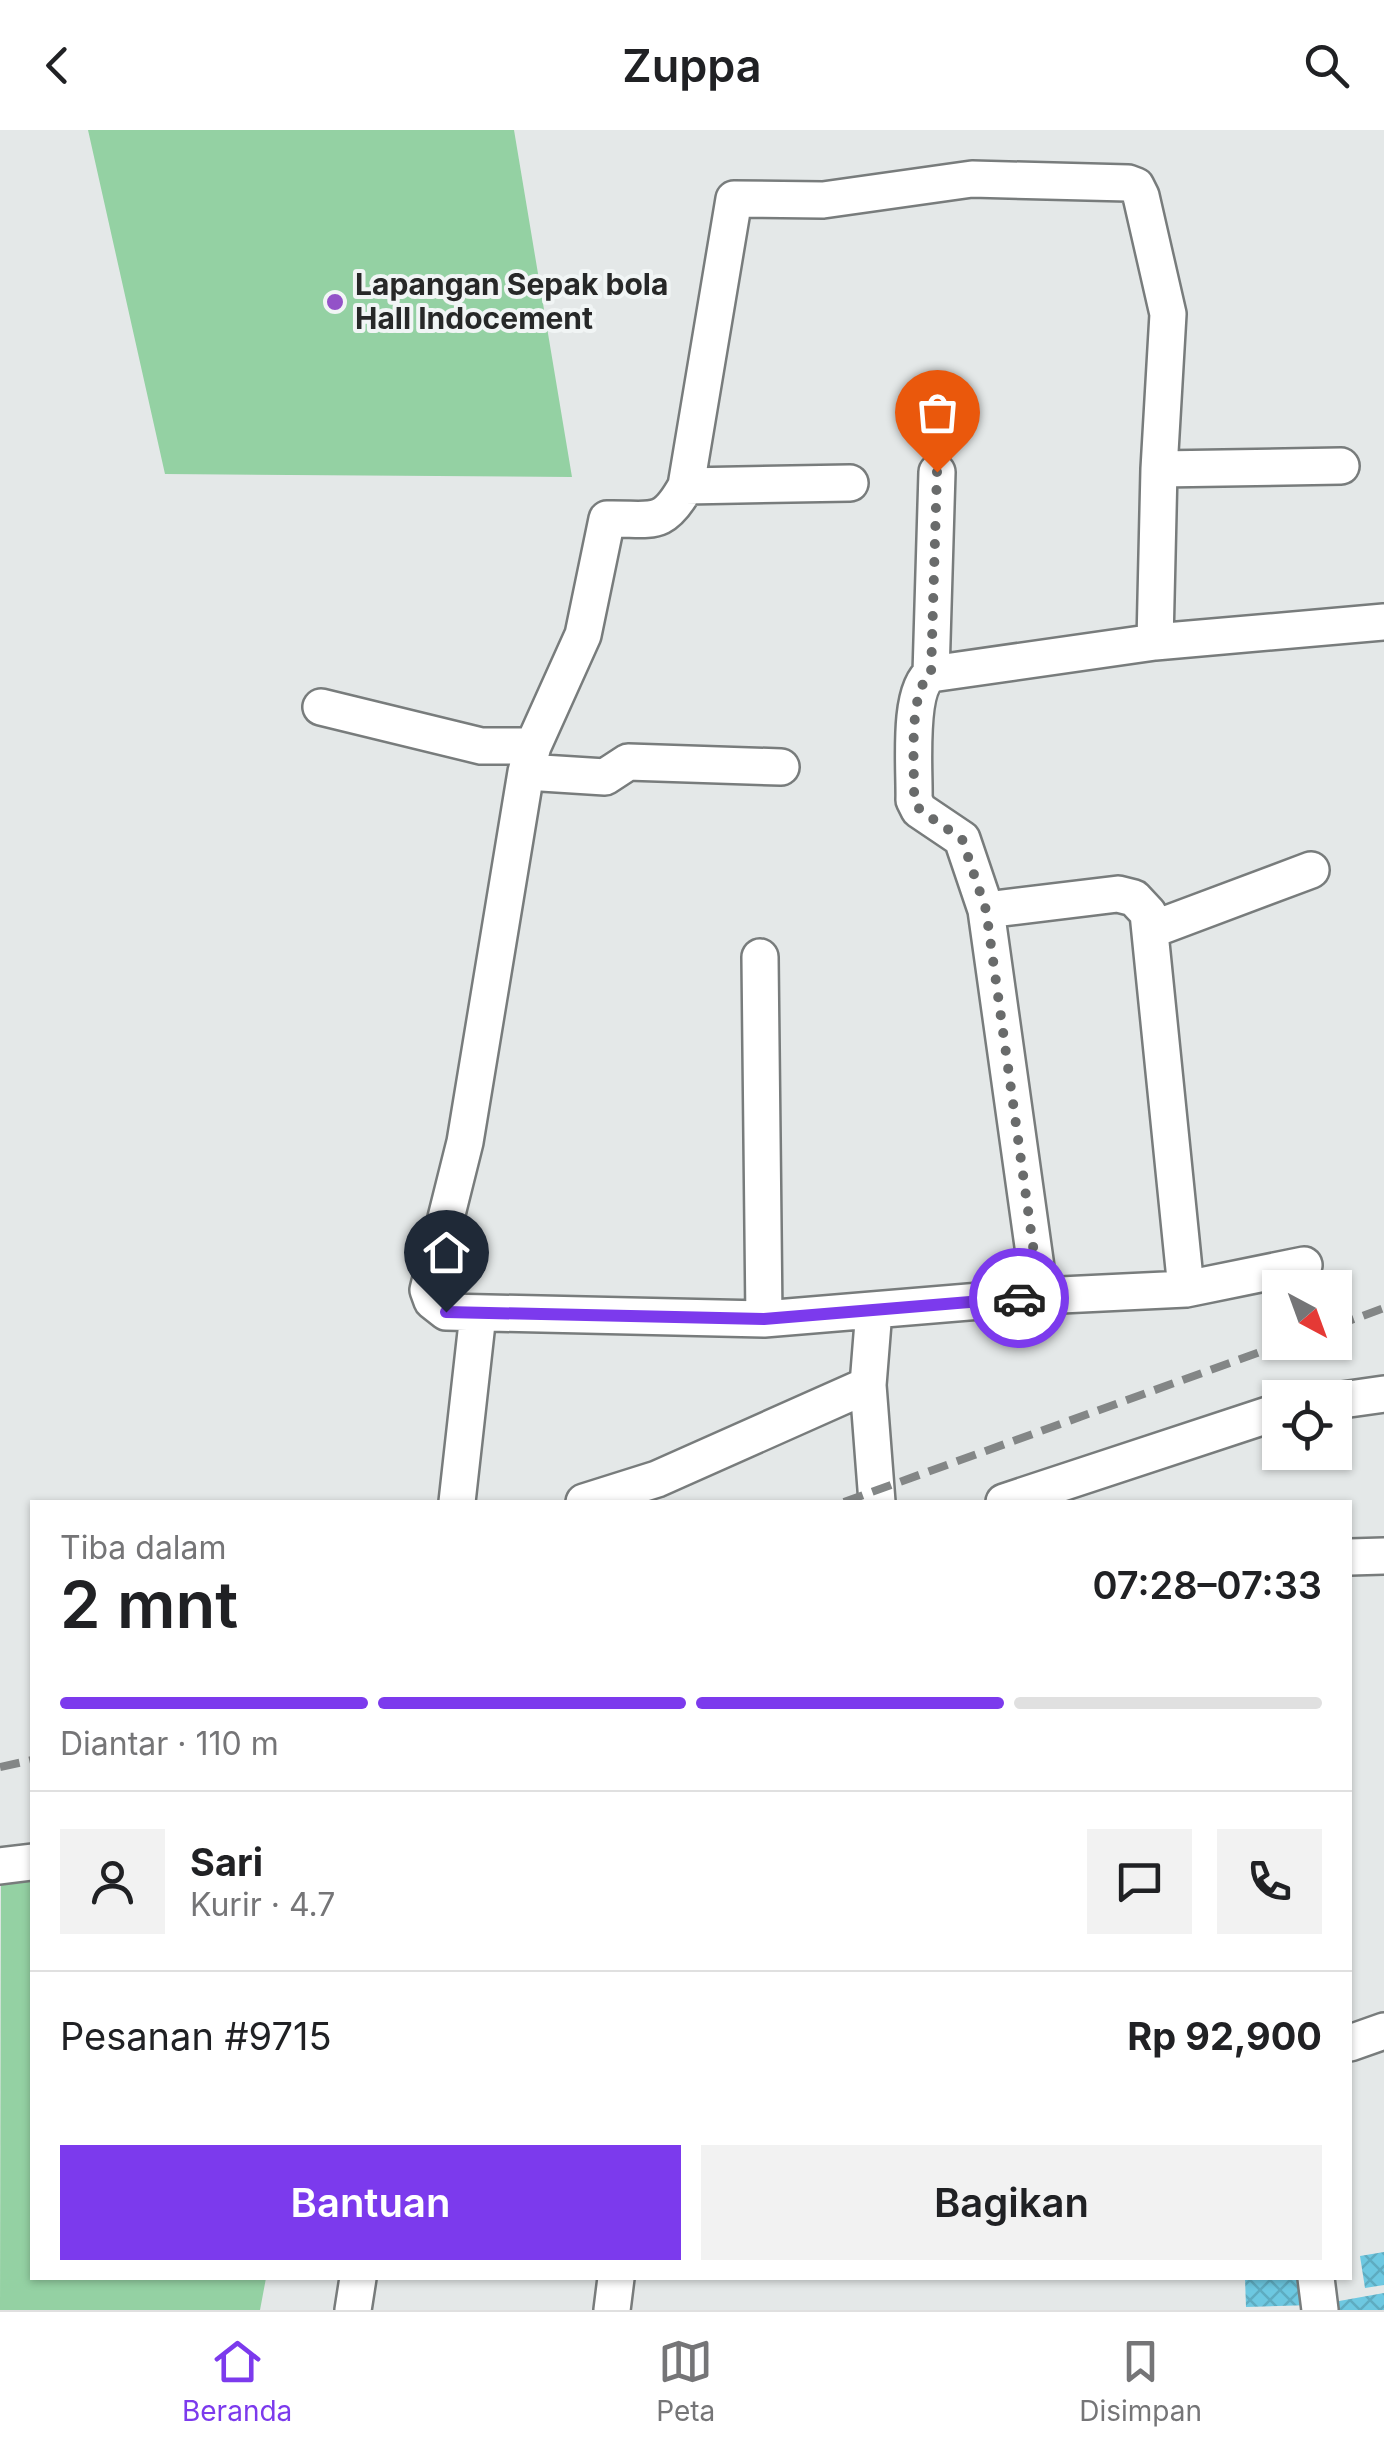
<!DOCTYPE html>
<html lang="id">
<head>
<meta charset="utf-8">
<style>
	:root { --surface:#fff; --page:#f2f2f2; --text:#202124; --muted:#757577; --line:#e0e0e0; --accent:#7c3aed }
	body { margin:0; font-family:Inter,sans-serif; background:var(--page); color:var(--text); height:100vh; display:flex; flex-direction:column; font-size:38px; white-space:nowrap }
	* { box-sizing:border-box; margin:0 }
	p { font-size:32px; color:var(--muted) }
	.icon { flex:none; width:55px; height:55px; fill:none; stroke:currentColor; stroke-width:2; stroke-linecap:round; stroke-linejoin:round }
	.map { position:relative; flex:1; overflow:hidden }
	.details { position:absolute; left:30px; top:1370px; width:1322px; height:780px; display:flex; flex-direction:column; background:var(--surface); border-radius:0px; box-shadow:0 2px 8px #0004 }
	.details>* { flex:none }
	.needle { width:65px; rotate:139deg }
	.controls { position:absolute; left:1262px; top:1140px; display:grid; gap:20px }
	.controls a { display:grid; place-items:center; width:90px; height:90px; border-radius:0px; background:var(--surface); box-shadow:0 2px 8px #0004; font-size:50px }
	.pin { position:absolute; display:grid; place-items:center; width:85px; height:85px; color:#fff; margin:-102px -42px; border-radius:50% 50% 50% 0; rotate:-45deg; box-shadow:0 0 10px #0007 }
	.pin .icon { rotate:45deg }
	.courier { position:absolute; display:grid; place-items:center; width:100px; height:100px; margin:-50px; border:8px solid #7c3aed; border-radius:50%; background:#fff; color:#222; box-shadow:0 2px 12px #0007 }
	.head em { font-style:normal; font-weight:600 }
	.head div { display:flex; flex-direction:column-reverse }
	.head { display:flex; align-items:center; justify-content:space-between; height:170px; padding:0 30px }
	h1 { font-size:65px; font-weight:600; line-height:75px }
	.bar { display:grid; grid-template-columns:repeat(4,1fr); gap:15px 10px; align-content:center; height:120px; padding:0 30px }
	.bar i { height:12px; border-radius:8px; background:var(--line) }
	.bar .on { background:var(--accent) }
	.bar p { grid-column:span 4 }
	.line { display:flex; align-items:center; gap:25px; padding:0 30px; border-top:2px solid var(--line) }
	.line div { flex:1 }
	.round { display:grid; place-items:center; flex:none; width:105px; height:105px; border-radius:0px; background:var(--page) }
	.action { display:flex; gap:20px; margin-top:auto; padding:20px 30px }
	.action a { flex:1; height:115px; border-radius:0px; background:var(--accent); color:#fff; font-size:40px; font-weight:600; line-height:115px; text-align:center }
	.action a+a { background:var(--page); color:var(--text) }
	header { display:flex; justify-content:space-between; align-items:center; height:130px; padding:0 30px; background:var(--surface); font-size:45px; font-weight:600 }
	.menu { display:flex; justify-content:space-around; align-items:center; height:140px; border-top:2px solid var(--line); background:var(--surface); font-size:28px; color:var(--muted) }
	.menu a { display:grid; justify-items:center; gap:5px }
	.menu .on { color:var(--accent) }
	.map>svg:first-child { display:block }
	.grass { fill:#94d1a3 }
	.building { fill:url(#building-cross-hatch) }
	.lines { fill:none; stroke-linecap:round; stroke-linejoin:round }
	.minor-casing { stroke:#787c7c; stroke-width:40 }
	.minor { stroke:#fff; stroke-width:35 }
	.rail { stroke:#838686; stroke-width:8; stroke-dasharray:20 10; stroke-linecap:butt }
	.done { stroke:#696b6b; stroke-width:10; stroke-dasharray:0 18 }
	.route { stroke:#7c3aed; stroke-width:12 }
	.poi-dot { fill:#9352c8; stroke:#f1f5f5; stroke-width:4 }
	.labels { text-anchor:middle; stroke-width:8; stroke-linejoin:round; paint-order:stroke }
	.poi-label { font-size:30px; font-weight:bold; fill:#272828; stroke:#f1f5f5; text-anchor:start }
</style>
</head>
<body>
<header><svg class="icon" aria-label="back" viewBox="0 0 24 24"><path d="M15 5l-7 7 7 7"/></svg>Zuppa<svg class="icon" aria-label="search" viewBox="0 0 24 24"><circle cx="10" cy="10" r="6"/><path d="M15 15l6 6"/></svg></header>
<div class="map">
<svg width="1384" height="2180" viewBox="0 0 1384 2180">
	<defs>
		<pattern id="building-cross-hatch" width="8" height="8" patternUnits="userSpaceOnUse" patternTransform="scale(2.5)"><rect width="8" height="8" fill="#6dc8e1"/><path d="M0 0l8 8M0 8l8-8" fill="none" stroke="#5eacc1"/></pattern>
	</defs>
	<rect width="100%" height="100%" fill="#e4e8e8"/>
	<path class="grass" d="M88,0H514L572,347L165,344Z
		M1,1744L32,1751V2148H266L260,2180H0Z"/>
	<path class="building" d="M1384,2122V2155L1365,2158L1360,2126Z
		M1245,2148H1311L1312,2175L1246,2177Z
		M1384,2163V2180H1329L1328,2173Z"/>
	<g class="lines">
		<g class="minor-casing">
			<path id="minor" d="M1159,339L1341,336
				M686,356L850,353
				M1155,512L1159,339L1168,184L1141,66L1136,56L1128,53L972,49L823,70L734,69L686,356C662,399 652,388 607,389L583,505L533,616L526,642L465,1012L428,1160L432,1171L446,1182L764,1189L1040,1166L1186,1159L1304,1135
				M931,544L937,342
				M321,577L481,616H533
				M526,642L605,647L628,632L781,637
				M986,780L1118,764L1134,768L1148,783L1186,1159
				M1151,800L1311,740
				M760,827L764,1189
				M1040,1166L986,780L962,709L919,680L914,670C915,641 907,561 931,544L1155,512L1384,492
				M874,1180L868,1255L877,1372
				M1335,1271L1384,1264
				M457,1372L478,1184
				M584,1372L657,1349L868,1255
				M1004,1372L1280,1281
				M1350,1427L1384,1426
				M0,1736L32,1732
				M1350,1913L1384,1901
				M1316,2148L1320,2180
				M353,2180L358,2148
				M612,2180L616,2148"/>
		</g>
		<use href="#minor" class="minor"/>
		<path class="rail" d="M1335,1196L1384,1178
			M844,1372L1288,1212
			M0,1637L32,1630"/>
	</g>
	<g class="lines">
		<path class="done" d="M937,342L931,544C907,561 915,641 914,670L920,680L962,709L986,780L1040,1166L1019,1168"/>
		<path class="route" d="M446,1182L764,1189L1019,1168"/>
	</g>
	<circle class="poi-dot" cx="335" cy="172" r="10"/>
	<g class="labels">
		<g class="poi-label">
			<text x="355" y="165">Lapangan Sepak bola<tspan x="355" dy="34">Hall Indocement</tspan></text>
		</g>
	</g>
</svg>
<div class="controls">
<a><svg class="needle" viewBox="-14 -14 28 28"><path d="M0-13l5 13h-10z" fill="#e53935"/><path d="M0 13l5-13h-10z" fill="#757577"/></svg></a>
<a><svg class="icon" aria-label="locate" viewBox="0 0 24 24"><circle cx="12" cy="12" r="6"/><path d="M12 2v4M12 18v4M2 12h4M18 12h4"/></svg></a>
</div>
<div class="pin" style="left:937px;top:342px;background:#ea580c"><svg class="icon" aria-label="bag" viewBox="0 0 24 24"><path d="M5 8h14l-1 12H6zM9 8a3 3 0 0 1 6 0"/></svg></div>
<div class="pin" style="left:446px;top:1182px;background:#1f2937"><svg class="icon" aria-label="home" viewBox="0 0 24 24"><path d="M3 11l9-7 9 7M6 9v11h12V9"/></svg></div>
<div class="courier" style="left:1019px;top:1168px"><svg class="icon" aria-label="car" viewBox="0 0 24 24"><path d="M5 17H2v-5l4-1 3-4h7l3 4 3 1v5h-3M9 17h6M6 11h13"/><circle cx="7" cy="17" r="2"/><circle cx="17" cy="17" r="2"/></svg></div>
<section class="details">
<div class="head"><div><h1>2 mnt</h1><p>Tiba dalam</p></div><em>07:28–07:33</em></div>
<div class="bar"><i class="on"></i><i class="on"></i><i class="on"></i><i></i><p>Diantar · 110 m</p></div>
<div class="line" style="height:180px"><a class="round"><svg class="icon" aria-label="person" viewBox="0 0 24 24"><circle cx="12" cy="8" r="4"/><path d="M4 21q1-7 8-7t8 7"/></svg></a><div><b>Sari</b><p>Kurir · 4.7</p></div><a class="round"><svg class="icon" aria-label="chat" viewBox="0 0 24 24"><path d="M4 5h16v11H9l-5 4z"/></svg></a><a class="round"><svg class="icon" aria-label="phone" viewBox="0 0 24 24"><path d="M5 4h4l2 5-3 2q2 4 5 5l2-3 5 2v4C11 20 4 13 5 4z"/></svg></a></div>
<div class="line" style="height:130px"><div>Pesanan #9715</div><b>Rp 92,900</b></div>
<div class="action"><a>Bantuan</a><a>Bagikan</a></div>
</section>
</div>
<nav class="menu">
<a class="on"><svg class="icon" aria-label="home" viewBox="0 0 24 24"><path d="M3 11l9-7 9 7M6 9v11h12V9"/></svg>Beranda</a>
<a><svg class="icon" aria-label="map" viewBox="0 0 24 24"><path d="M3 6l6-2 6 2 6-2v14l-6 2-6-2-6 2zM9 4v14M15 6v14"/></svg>Peta</a>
<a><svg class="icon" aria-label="saved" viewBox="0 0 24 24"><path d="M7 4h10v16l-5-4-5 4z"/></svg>Disimpan</a>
</nav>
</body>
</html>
